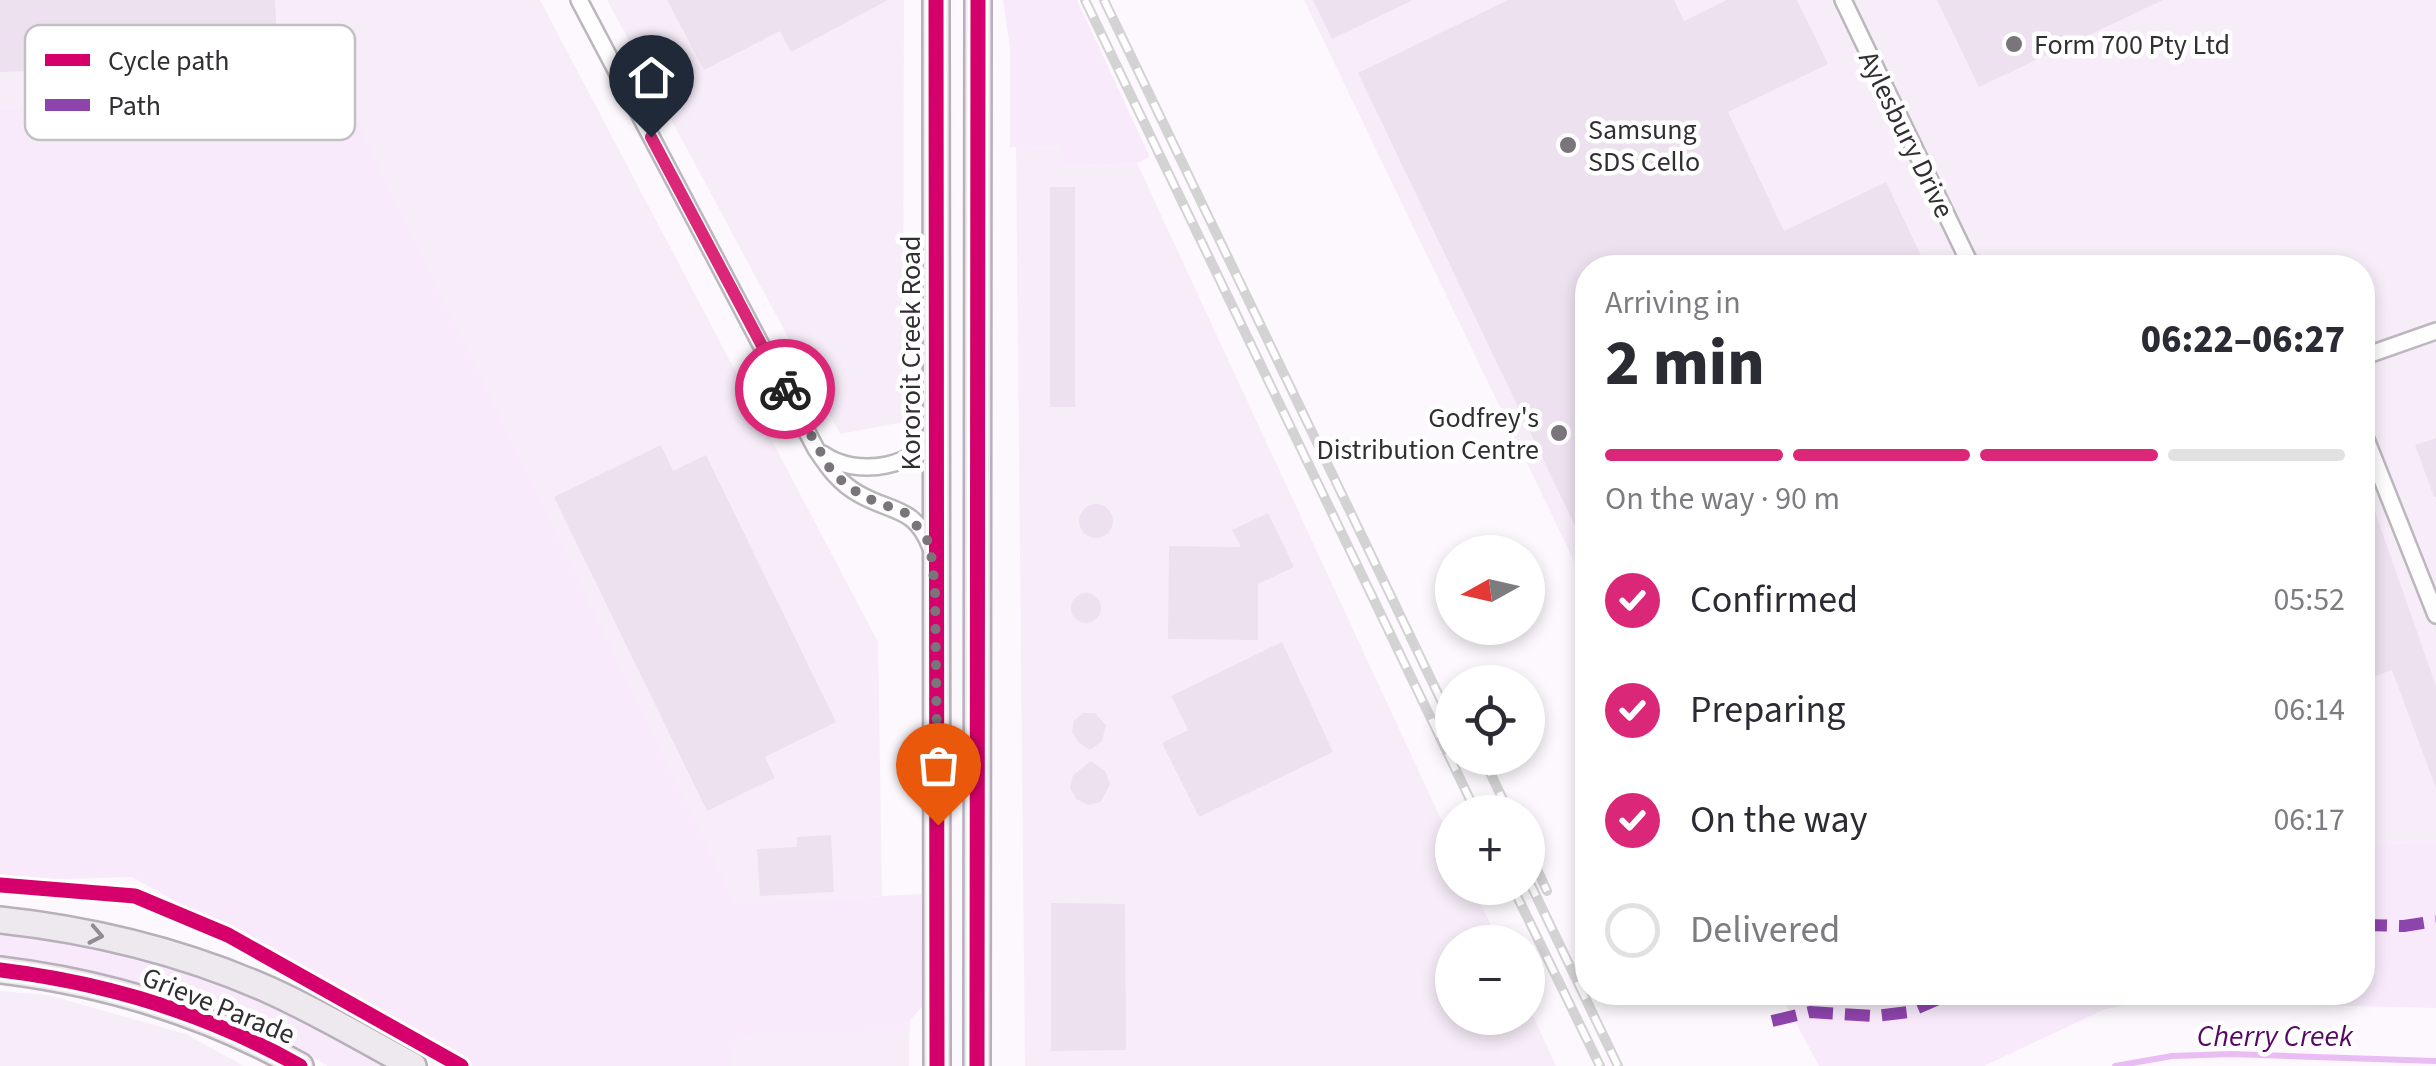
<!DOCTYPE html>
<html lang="en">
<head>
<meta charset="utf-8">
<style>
	:root { --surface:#fff; --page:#f7f7f7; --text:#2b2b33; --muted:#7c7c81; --line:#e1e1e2; --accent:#db2777 }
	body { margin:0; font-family:"Source Sans 3",sans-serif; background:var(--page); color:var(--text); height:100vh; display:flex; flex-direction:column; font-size:38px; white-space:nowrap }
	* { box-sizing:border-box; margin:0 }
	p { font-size:32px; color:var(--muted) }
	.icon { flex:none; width:55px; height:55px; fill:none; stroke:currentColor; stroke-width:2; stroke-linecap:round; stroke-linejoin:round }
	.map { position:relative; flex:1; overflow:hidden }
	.details { position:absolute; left:1575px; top:255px; width:800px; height:750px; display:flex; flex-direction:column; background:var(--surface); border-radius:40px; box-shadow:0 5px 15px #0003 }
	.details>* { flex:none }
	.needle { width:65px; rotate:262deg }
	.buttons { position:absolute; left:1435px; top:535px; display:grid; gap:20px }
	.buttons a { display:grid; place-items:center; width:110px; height:110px; border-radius:50%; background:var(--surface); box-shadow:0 5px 15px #0003; font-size:50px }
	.pin { position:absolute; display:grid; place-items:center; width:85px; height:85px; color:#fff; margin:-102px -42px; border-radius:50% 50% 50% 0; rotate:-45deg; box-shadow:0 0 10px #0007 }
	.pin .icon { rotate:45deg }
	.courier { position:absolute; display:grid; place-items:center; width:100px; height:100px; margin:-50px; border:8px solid #db2777; border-radius:50%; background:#fff; color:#222; box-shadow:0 2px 12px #0007 }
	.head em { font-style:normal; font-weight:800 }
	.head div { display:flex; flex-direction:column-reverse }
	.head { display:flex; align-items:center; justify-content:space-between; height:170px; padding:0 30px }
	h1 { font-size:65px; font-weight:800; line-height:75px }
	.bar { display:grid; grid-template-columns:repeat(4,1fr); gap:15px 10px; align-content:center; height:120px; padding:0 30px }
	.bar i { height:12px; border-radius:8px; background:var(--line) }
	.bar .active { background:var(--accent) }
	.bar p { grid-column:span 4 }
	ol { padding:0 30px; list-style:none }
	li { display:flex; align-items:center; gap:30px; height:110px }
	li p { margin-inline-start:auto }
	li .icon { padding:10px; border-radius:50%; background:var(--accent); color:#fff; stroke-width:4 }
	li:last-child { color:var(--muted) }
	li i { width:55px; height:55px; border:5px solid var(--line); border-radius:50% }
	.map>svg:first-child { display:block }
	.built { fill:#f7edf9 }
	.green { fill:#f8eafb }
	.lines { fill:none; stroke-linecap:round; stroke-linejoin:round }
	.stream { stroke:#eabcf4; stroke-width:6 }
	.building { fill:#ede1ef }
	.minor-casing { stroke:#bbb7bc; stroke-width:20 }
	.primary-casing { stroke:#b7afb9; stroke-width:30 }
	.minor { stroke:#fffeff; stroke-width:15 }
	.primary { stroke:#ede9ee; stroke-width:25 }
	.rail-casing { stroke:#d3d3d3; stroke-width:10 }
	.rail { stroke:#fff; stroke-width:6; stroke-dasharray:19; stroke-linecap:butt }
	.quiet { stroke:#8e44ad; stroke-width:12; stroke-dasharray:25 12; stroke-linecap:butt }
	.cycleway-casing { stroke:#fff; stroke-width:21 }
	.cycleway { stroke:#d6006c; stroke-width:15 }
	.oneway { stroke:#908c90 }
	.done { stroke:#79757a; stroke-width:10; stroke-dasharray:0 18 }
	.route { stroke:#db2777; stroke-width:12 }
	.poi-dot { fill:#79757a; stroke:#fff; stroke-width:4 }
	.labels { text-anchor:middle; stroke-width:9; stroke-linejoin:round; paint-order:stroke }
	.poi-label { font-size:28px; fill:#322f33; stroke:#fff; text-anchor:start }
	.street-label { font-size:28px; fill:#322f33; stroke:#fff }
	.water-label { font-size:30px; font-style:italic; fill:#580667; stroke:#fff }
	.key { fill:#fff; stroke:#c2c1c2; stroke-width:2.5 }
	.key-label { font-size:28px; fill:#322f33 }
</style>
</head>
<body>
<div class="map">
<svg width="2436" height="1066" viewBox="0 0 2436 1066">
	<rect width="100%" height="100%" fill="#fcf8fd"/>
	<path class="built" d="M0,0H540L878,642L882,896L736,905L342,90L0,109Z
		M607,0H904L903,422L840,434Z
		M1304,0H2436V843L2363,844L2362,268H1588L1587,588Z
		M1063,146L1064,167L1137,163L1452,843V888H1473L1499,942H1452V1018H1528V1005L1556,1066H1025L1016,147Z
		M0,991L48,995L186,1034L244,1066H0Z
		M910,1009L909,1066H723V1043L742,1024Z"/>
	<path class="green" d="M1003,0H1077L1150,157L1137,163L1063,167L1062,146L1010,147V47Z
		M342,89L736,904L921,894L922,1007L900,1031L747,1034L731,1048V1066H472L132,877L0,881V109Z
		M2436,843V1008L2180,1002L2129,1004L2103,1010L1984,1066H1819L1782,997L1790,992H2362L2363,844Z
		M0,932C53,939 107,945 158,961C240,987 313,1027 389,1066H328L273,1035L200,1003L119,977L0,959Z"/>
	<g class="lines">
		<path class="stream" d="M2115,1066L2172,1056L2231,1054L2436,1061"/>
	</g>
	<path class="building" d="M0,0H275L278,62L0,72Z
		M667,0H888L791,52L780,31L704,70Z
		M1313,0H1413L1332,39Z
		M1508,0H1674L1684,21L1727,0H1797L1828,64L1728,112L1784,231L1886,182L1927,268H1588V553L1358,73Z
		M1937,0H2163L1979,87Z
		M1050,187H1075V407H1050Z
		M2436,438V497H2434L2415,445Z
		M661,445L673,471L706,455L836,722L765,757L775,778L707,811L554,497Z
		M2365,483L2436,686V788L2392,670L2362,681Z
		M1079 521a17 17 0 1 1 34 0a17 17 0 1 1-34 0Z
		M1268,513L1294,567L1258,584V640L1168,639L1169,546L1241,547L1232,530Z
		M1071 608a15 15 0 1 1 30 0a15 15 0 1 1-30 0Z
		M1282,642L1333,752L1199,817L1162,743L1188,730L1171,696Z
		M1083,713H1095L1106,725L1102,741L1090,750L1078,742L1072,732L1074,721Z
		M1091,761L1105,771L1110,784L1101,802L1088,805L1076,799L1070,788L1073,775Z
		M831,835L834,892L760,896L757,849L797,847V837Z
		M1051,903L1125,904L1126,1050L1051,1051Z"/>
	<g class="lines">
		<g class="minor-casing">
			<path id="minor" d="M579,0L816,449C828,467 839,483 859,494C892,513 915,506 931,548
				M1843,0L1972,268
				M2362,357L2436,331
				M2362,429L2436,615
				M823,454C855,478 924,469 934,425"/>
		</g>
		<g class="primary-casing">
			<path id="primary" d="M936,0L937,1066
				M0,920C93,930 183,952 269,990C318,1012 365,1040 413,1066
				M0,970C107,983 206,1013 300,1066
				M977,1066L978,0"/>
		</g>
		<use href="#minor" class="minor"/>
		<use href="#primary" class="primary"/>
		<g class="rail-casing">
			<path id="rail" d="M1085,0L1476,812
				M1104,0L1452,723
				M1483,758L1509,812
				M1528,850L1547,891
				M1528,879L1618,1066
				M1513,888L1600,1066"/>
		</g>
		<use href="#rail" class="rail"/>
		<path class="quiet" d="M2362,925L2404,926L2436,921
			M1772,1021L1810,1012L1875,1016L1908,1012L1955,992"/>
		<g class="cycleway-casing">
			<path id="cycleway" d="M936,0L937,1066
				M0,885L135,896L228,935L461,1066
				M0,970C107,983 206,1013 300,1066
				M977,1066L978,0"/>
		</g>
		<use href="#cycleway" class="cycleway"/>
	</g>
	<defs><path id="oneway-chevron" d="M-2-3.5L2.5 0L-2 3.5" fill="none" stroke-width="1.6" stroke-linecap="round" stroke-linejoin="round" transform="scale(2.5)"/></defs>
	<use class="oneway" href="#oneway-chevron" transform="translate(96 935) rotate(11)"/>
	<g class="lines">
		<path class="done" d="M785,389L833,474L862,496L908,514L930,544L935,588L938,825"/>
		<path class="route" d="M651,137L785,389"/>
	</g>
	<g class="poi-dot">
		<circle cx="2014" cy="44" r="10"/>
		<circle cx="1568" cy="145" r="10"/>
		<circle cx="1559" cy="433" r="10"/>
	</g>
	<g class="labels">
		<g class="poi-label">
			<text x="2034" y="54">Form 700 Pty Ltd</text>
			<text x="1588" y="139">Samsung<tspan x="1588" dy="32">SDS Cello</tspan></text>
			<text x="1539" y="427" text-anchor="end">Godfrey's<tspan x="1539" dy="32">Distribution Centre</tspan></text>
		</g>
		<g class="street-label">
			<text transform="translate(1907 134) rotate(64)" y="10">Aylesbury Drive</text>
			<text transform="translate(910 353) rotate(-90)" y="10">Kororoit Creek Road</text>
			<text transform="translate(219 1005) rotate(22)" y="10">Grieve Parade</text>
		</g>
		<g class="water-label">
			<text x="2275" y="1046">Cherry Creek</text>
		</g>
	</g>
	<rect x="25" y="25" width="330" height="115" rx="15" class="key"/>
	<rect x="45" y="54" width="45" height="12" fill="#d6006c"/>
	<rect x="45" y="99" width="45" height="12" fill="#8e44ad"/>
	<g class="key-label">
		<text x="108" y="70">Cycle path</text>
		<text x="108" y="115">Path</text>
	</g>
</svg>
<div class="buttons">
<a><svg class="needle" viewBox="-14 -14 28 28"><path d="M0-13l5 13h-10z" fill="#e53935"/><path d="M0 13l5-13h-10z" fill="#7c7c81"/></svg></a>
<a><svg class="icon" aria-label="locate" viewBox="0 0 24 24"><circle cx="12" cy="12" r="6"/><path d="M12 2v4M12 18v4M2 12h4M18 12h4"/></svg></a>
<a>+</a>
<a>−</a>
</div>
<div class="pin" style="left:938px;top:825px;background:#ea580c"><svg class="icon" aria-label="bag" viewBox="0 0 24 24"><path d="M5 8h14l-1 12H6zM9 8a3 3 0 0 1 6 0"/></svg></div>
<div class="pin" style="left:651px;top:137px;background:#1f2937"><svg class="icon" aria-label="home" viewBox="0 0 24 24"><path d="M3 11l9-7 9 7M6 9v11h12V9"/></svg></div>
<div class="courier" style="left:785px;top:389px"><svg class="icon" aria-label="bike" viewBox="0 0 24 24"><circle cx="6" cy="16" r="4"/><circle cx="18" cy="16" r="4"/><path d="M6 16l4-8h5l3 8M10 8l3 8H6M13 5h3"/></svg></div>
<section class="details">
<div class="head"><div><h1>2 min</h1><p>Arriving in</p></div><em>06:22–06:27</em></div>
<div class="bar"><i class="active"></i><i class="active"></i><i class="active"></i><i></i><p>On the way · 90 m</p></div>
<ol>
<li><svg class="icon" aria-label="check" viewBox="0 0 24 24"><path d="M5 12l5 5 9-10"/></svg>Confirmed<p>05:52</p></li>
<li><svg class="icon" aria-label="check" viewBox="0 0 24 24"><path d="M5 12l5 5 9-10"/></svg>Preparing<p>06:14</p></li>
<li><svg class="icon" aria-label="check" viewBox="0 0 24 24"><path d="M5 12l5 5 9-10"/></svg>On the way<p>06:17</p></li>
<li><i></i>Delivered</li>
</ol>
</section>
</div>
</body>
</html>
